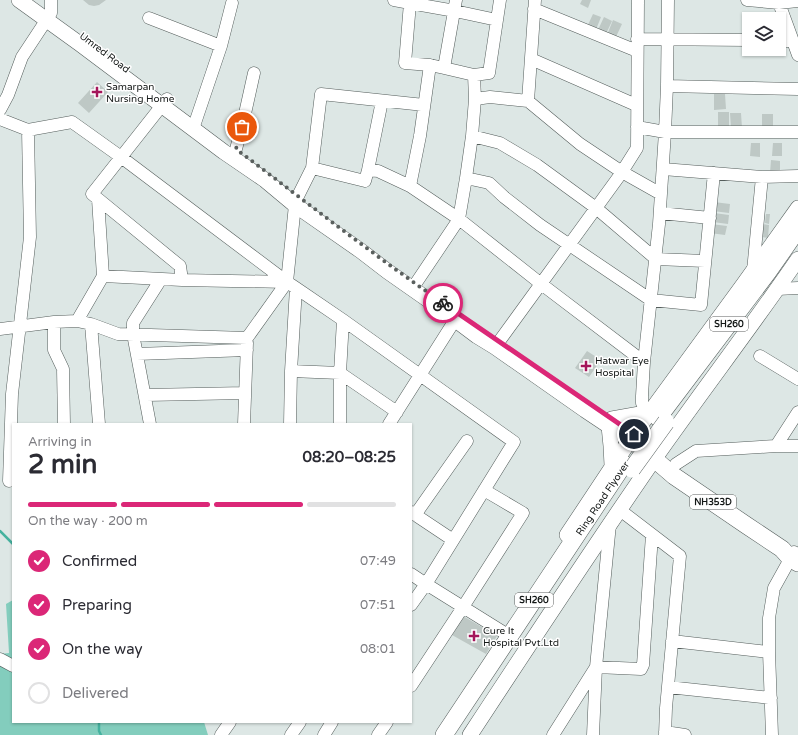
<!DOCTYPE html>
<html lang="en">
<head>
<meta charset="utf-8">
<style>
	:root { --surface:#fff; --page:#f2f2f3; --text:#2b2b33; --muted:#7c7c81; --line:#e1e1e2; --accent:#db2777 }
	body { margin:0; font-family:"Varela Round",sans-serif; background:var(--page); color:var(--text); height:100vh; display:flex; flex-direction:column; font-size:15px; white-space:nowrap }
	* { box-sizing:border-box; margin:0 }
	p { font-size:13px; color:var(--muted) }
	.icon { flex:none; width:22px; height:22px; fill:none; stroke:currentColor; stroke-width:2; stroke-linecap:round; stroke-linejoin:round }
	.map { position:relative; flex:1; overflow:hidden }
	.details { position:absolute; left:12px; top:423px; width:400px; height:300px; display:flex; flex-direction:column; background:var(--surface); border-radius:0px; box-shadow:0 1px 3px #0004 }
	.details>* { flex:none }
	.tools { position:absolute; left:742px; top:12px; display:grid; gap:8px }
	.tools a { display:grid; place-items:center; width:44px; height:44px; border-radius:0px; background:var(--surface); box-shadow:0 1px 3px #0004; font-size:20px }
	.pin { position:absolute; display:grid; place-items:center; width:34px; height:34px; color:#fff; margin:-17px; border:2px solid #fff; border-radius:50%; box-shadow:0 1px 4px #0007 }
	.courier { position:absolute; display:grid; place-items:center; width:40px; height:40px; margin:-20px; border:3px solid #db2777; border-radius:50%; background:#fff; color:#222; box-shadow:0 1px 5px #0007 }
	.summary em { font-style:normal; font-weight:700 }
	.summary div { display:flex; flex-direction:column-reverse }
	.summary { display:flex; align-items:center; justify-content:space-between; height:68px; padding:0 16px }
	h1 { font-size:26px; font-weight:700; line-height:30px }
	.bar { display:grid; grid-template-columns:repeat(4,1fr); gap:6px 4px; align-content:center; height:48px; padding:0 16px }
	.bar i { height:5px; border-radius:3px; background:var(--line) }
	.bar .current { background:var(--accent) }
	.bar p { grid-column:span 4 }
	ol { padding:0 16px; list-style:none }
	li { display:flex; align-items:center; gap:12px; height:44px }
	li p { margin-inline-start:auto }
	li .icon { padding:4px; border-radius:50%; background:var(--accent); color:#fff; stroke-width:4 }
	li:last-child { color:var(--muted) }
	li i { width:22px; height:22px; border:2px solid var(--line); border-radius:50% }
	.map>svg:first-child { display:block }
	.green { fill:#83cdbd }
	.lines { fill:none; stroke-linecap:round; stroke-linejoin:round }
	.stream { stroke:#45b29f; stroke-width:2.5 }
	.building { fill:#bec8c5 }
	.minor-casing { stroke:#545d5b; stroke-width:13 }
	.major-casing { stroke:#545d5b; stroke-width:16 }
	.highway-casing { stroke:#545d5b; stroke-width:18 }
	.minor { stroke:#fff; stroke-width:12 }
	.major { stroke:#fff; stroke-width:15 }
	.highway { stroke:#fff; stroke-width:17 }
	.highway-bridge-casing { stroke:#545d5b; stroke-width:18; stroke-linecap:butt }
	.highway-bridge { stroke:#fff; stroke-width:17 }
	.done { stroke:#5a605e; stroke-width:4; stroke-dasharray:0 7.2 }
	.route { stroke:#db2777; stroke-width:5 }
	.poi-dot { fill:#a4165a; stroke:#fff; stroke-width:1.5 }
	.labels { text-anchor:middle; stroke-width:3; stroke-linejoin:round; paint-order:stroke }
	.shield { fill:#fff; stroke:#5a5d5c; stroke-width:1 }
	.shield-label { font-size:9px; font-weight:bold; fill:#131716 }
	.street-label { font-size:10px; fill:#131716; stroke:#fff }
	.poi-label { font-size:10px; fill:#131716; stroke:#fff; text-anchor:start }
</style>
</head>
<body>
<div class="map">
<svg width="798" height="735" viewBox="0 0 798 735">
	<rect width="100%" height="100%" fill="#dde7e5"/>
	<path class="green" d="M13,600V722H204L208,735H0V654L9,653L6,604Z"/>
	<g class="lines">
		<path class="stream" d="M0,531L13,544
			M99,722V731L101,735"/>
	</g>
	<path class="building" d="M83,0H106L99,5L94,6L89,5Z
		M582,0H591L588,8L580,4Z
		M593,14L601,17L595,32L586,29Z
		M604,17L612,21L605,36L597,32Z
		M613,20L622,24L615,39L607,35Z
		M97,82L108,92L89,113L78,103Z
		M714,94H725L726,109L714,110Z
		M718,112H729V127L718,128Z
		M730,113H741L742,128H731Z
		M762,114H773V129H762Z
		M751,143H760V157L750,156Z
		M773,143H782V156H772Z
		M771,160L780,161V174L770,173Z
		M714,202L730,204L729,213L713,211Z
		M714,213L729,215L728,224L713,222Z
		M766,214H770L769,224L765,223Z
		M711,224L727,226L725,235L710,233Z
		M763,224L769,225L768,238L762,237Z
		M587,351L601,360L589,377L575,368Z
		M463,616L497,636L486,654L452,635Z"/>
	<g class="lines">
		<g class="minor-casing">
			<path id="minor" d="M394,0L410,3V0
				M456,0L444,68L430,65L420,136L410,186L459,219L540,283L644,362
				M747,0L779,3L798,1
				M779,3L798,55
				M534,9L637,51
				M149,18L221,46
				M637,39L749,40
				M779,41H793
				M531,59L636,105
				M430,65L405,63L410,3L455,11L497,20
				M444,68L474,75L475,99
				M474,75L489,73L500,0
				M667,86L798,89
				M167,99L92,194L180,266L182,280L287,282
				M528,101L580,144L622,172L661,194
				M0,110L8,95L22,57L51,13V0
				M0,119L28,130L72,122L121,157L287,282L296,288L343,320L514,442L426,584L503,632
				M637,127L665,132H798
				M193,129L221,46L232,3
				M472,136L500,143L537,165L596,208L656,259L705,261
				M236,149L242,127L254,73
				M312,168L365,181L368,170L378,171L410,186
				M663,169L762,177L798,176
				M368,170L382,101
				M466,178L489,183L504,197L540,225L651,300L701,305L714,173
				M98,199L103,276L182,280
				M660,213L710,218
				M753,271L762,177
				M412,289L459,219L466,178L472,136L475,99L490,97L528,101L535,0
				M777,289L798,288
				M77,321L103,276
				M54,322V350L63,369L64,424
				M91,324L99,424
				M0,329L54,322L77,321L91,324L118,334L247,338L287,282L295,205L298,196L312,168L321,94L424,105
				M495,347L620,175L637,148L638,0
				M137,354L247,350
				M760,356L798,379
				M291,371L340,373L397,412
				M146,395L245,393
				M654,417L644,407L642,403V396L644,362L659,224L665,132L667,86L668,0
				M150,424L133,334V323L161,279
				M244,424L247,343
				M290,424L291,371L296,288
				M340,424V373L343,320
				M389,424L455,320
				M776,446L798,412
				M676,464L696,451L776,446H798
				M9,481L12,394L30,237L28,130
				M620,510L680,556L666,708L665,735
				M411,512L453,540
				M415,515L467,441
				M411,574L426,584L411,605
				M672,641L769,652
				M0,659L13,666
				M411,686L463,607L523,513L484,490
				M668,687L771,698
				M665,732L685,735
				M221,735L230,722
				M291,735L300,722
				M324,735L332,722
				M378,735L387,722
				M553,735L596,667L641,669L643,665L652,535
				M593,735L596,667L610,524
				M772,735L769,652V618L774,588L794,552"/>
		</g>
		<g class="major-casing">
			<path id="major" d="M19,0L80,44L224,152L265,180L295,205L361,251L387,271L437,306L477,336L495,347L585,410L630,440
				M612,419L640,414H649
				M609,426L611,446L612,465
				M567,535L634,434L743,285L798,208
				M470,735C531,642 592,549 655,458C702,391 752,326 798,259"/>
		</g>
		<g class="highway-casing">
			<path id="highway" d="M658,418L768,272L798,229
				M630,440L638,445L674,476L746,525L782,549L790,558L798,563
				M444,735L624,464"/>
		</g>
		<use href="#minor" class="minor"/>
		<use href="#major" class="major"/>
		<use href="#highway" class="highway"/>
		<g class="highway-bridge-casing">
			<path id="highway-bridge" d="M632,469L666,422"/>
		</g>
		<use href="#highway-bridge" class="highway-bridge"/>
	</g>
	<g class="lines">
		<path class="done" d="M242,127L236,149C305,201 372,254 443,303"/>
		<path class="route" d="M443,303L634,434"/>
	</g>
	<g class="poi-dot">
		<path d="M95 86h4v4h4v4h-4v4h-4v-4h-4v-4h4z"/>
		<path d="M584 360h4v4h4v4h-4v4h-4v-4h-4v-4h4z"/>
		<path d="M472 630h4v4h4v4h-4v4h-4v-4h-4v-4h4z"/>
	</g>
	<g class="labels">
		<g class="shield">
			<rect x="710" y="317" width="38" height="14" rx="3"/>
			<rect x="690" y="495" width="46" height="14" rx="3"/>
			<rect x="515" y="593" width="38" height="14" rx="3"/>
		</g>
		<g class="shield-label">
			<text x="729" y="327">SH260</text>
			<text x="713" y="505">NH353D</text>
			<text x="534" y="603">SH260</text>
		</g>
		<g class="street-label">
			<text transform="translate(105 52) rotate(37)" y="4">Umred Road</text>
			<text transform="translate(602 498) rotate(-56)" y="4">Ring Road Flyover</text>
		</g>
		<g class="poi-label">
			<text x="106" y="90">Samarpan<tspan x="106" dy="12">Nursing Home</tspan></text>
			<text x="595" y="364">Hatwar Eye<tspan x="595" dy="12">Hospital</tspan></text>
			<text x="483" y="634">Cure It<tspan x="483" dy="12">Hospital Pvt.Ltd</tspan></text>
		</g>
	</g>
</svg>
<div class="tools">
<a><svg class="icon" aria-label="layers" viewBox="0 0 24 24"><path d="M12 4l9 5-9 5-9-5zM3 14l9 5 9-5"/></svg></a>
</div>
<div class="pin" style="left:242px;top:127px;background:#ea580c"><svg class="icon" aria-label="bag" viewBox="0 0 24 24"><path d="M5 8h14l-1 12H6zM9 8a3 3 0 0 1 6 0"/></svg></div>
<div class="pin" style="left:634px;top:434px;background:#1f2937"><svg class="icon" aria-label="home" viewBox="0 0 24 24"><path d="M3 11l9-7 9 7M6 9v11h12V9"/></svg></div>
<div class="courier" style="left:443px;top:303px"><svg class="icon" aria-label="bike" viewBox="0 0 24 24"><circle cx="6" cy="16" r="4"/><circle cx="18" cy="16" r="4"/><path d="M6 16l4-8h5l3 8M10 8l3 8H6M13 5h3"/></svg></div>
<section class="details">
<div class="summary"><div><h1>2 min</h1><p>Arriving in</p></div><em>08:20–08:25</em></div>
<div class="bar"><i class="current"></i><i class="current"></i><i class="current"></i><i></i><p>On the way · 200 m</p></div>
<ol>
<li><svg class="icon" aria-label="check" viewBox="0 0 24 24"><path d="M5 12l5 5 9-10"/></svg>Confirmed<p>07:49</p></li>
<li><svg class="icon" aria-label="check" viewBox="0 0 24 24"><path d="M5 12l5 5 9-10"/></svg>Preparing<p>07:51</p></li>
<li><svg class="icon" aria-label="check" viewBox="0 0 24 24"><path d="M5 12l5 5 9-10"/></svg>On the way<p>08:01</p></li>
<li><i></i>Delivered</li>
</ol>
</section>
</div>
</body>
</html>
